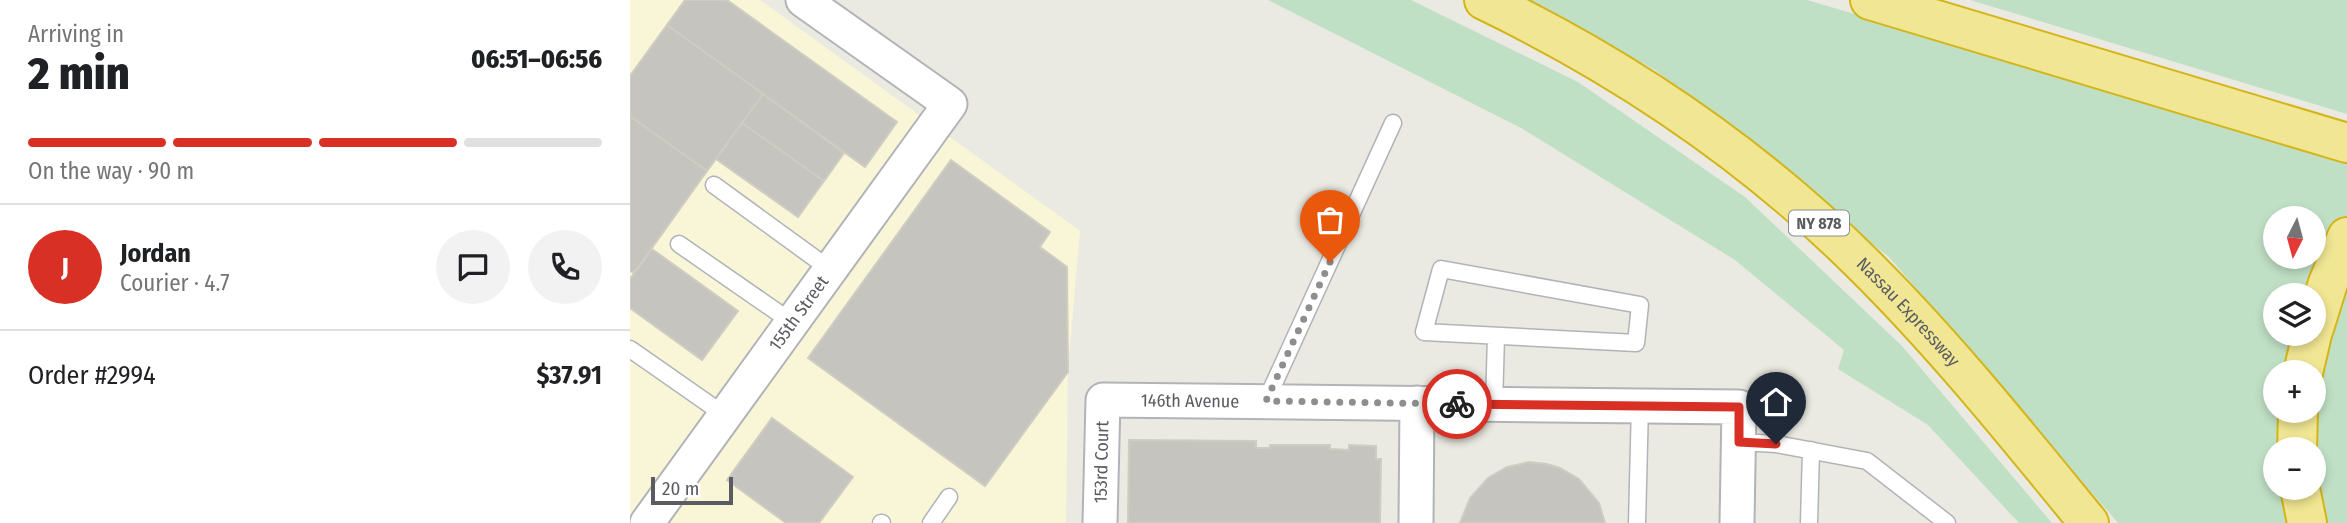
<!DOCTYPE html>
<html lang="en">
<head>
<meta charset="utf-8">
<style>
	:root { --surface:#fff; --page:#f2f2f2; --text:#202124; --muted:#757577; --line:#e0e0e0; --accent:#d93025 }
	body { margin:0; font-family:"Fira Sans Condensed",sans-serif; background:var(--page); color:var(--text); height:100vh; display:flex; flex-direction:column; font-size:26px; white-space:nowrap }
	* { box-sizing:border-box; margin:0 }
	p { font-size:23px; color:var(--muted) }
	.icon { flex:none; width:38px; height:38px; fill:none; stroke:currentColor; stroke-width:2; stroke-linecap:round; stroke-linejoin:round }
	.map { position:relative; flex:1; overflow:hidden }
	.details { display:flex; flex-direction:column; background:var(--surface); width:630px }
	.details>* { flex:none }
	.needle { width:46px; rotate:186deg }
	.controls { position:absolute; left:1633px; top:206px; display:grid; gap:14px }
	.controls a { display:grid; place-items:center; width:63px; height:63px; border-radius:50%; background:var(--surface); box-shadow:0 4px 10px #0003; font-size:35px }
	.scale { position:absolute; left:21px; bottom:18px; width:82px; box-sizing:border-box; padding-left:7px; border:4px solid #5a5c61; border-top:0; font-size:19px; line-height:24px; white-space:nowrap; color:#5a5c61; -webkit-text-stroke:5px #fff; paint-order:stroke }
	.pin { position:absolute; display:grid; place-items:center; width:60px; height:60px; color:#fff; margin:-72px -30px; border-radius:50% 50% 50% 0; rotate:-45deg; box-shadow:0 0 7px #0007 }
	.pin .icon { rotate:45deg }
	.courier { position:absolute; display:grid; place-items:center; width:70px; height:70px; margin:-35px; border:5px solid #d93025; border-radius:50%; background:#fff; color:#222; box-shadow:0 2px 9px #0007 }
	.head em { font-style:normal; font-weight:800 }
	.head div { display:flex; flex-direction:column-reverse }
	.head { display:flex; align-items:center; justify-content:space-between; height:119px; padding:0 28px }
	h1 { font-size:46px; font-weight:800; line-height:52px }
	.bar { display:grid; grid-template-columns:repeat(4,1fr); gap:10px 7px; align-content:center; height:84px; padding:0 28px }
	.bar i { height:9px; border-radius:5px; background:var(--line) }
	.bar .current { background:var(--accent) }
	.bar p { grid-column:span 4 }
	.line { display:flex; align-items:center; gap:18px; padding:0 28px; border-top:2px solid var(--line) }
	.line div { flex:1 }
	.round { display:grid; place-items:center; flex:none; width:74px; height:74px; border-radius:37px; background:var(--page) }
	main { display:flex; flex:1; min-height:0 }
	.map>svg:first-child { display:block }
	.commercial { fill:#f9f6d8 }
	.green { fill:#c0e0c5; fill-rule:evenodd }
	.building { fill:#c6c4be; stroke:#cfcdc1; stroke-width:2 }
	.lines { fill:none; stroke-linecap:round; stroke-linejoin:round }
	.service-casing { stroke:#b2b3b8; stroke-width:19 }
	.minor-casing { stroke:#b2b3b8; stroke-width:37 }
	.motorway-casing { stroke:#d4b519; stroke-width:42 }
	.service { stroke:#fff; stroke-width:16 }
	.minor { stroke:#fff; stroke-width:33 }
	.motorway { stroke:#f0e693; stroke-width:38 }
	.done { stroke:#8d8e8e; stroke-width:7; stroke-dasharray:0 12.6 }
	.route { stroke:#d93025; stroke-width:9 }
	.labels { text-anchor:middle; stroke-width:5; stroke-linejoin:round; paint-order:stroke }
	.shield { fill:#fff; stroke:#8c8d90; stroke-width:2 }
	.shield-label { font-size:16px; font-weight:bold; fill:#5a5c61 }
	.street-label { font-size:18px; fill:#5a5c61; stroke:#fff }
</style>
</head>
<body>
<main>
<section class="details">
<div class="head"><div><h1>2 min</h1><p>Arriving in</p></div><em>06:51–06:56</em></div>
<div class="bar"><i class="current"></i><i class="current"></i><i class="current"></i><i></i><p>On the way · 90 m</p></div>
<div class="line" style="height:126px"><b class="round" style="background:var(--accent);color:#fff">J</b><div><b>Jordan</b><p>Courier · 4.7</p></div><a class="round"><svg class="icon" aria-label="chat" viewBox="0 0 24 24"><path d="M4 5h16v11H9l-5 4z"/></svg></a><a class="round"><svg class="icon" aria-label="phone" viewBox="0 0 24 24"><path d="M5 4h4l2 5-3 2q2 4 5 5l2-3 5 2v4C11 20 4 13 5 4z"/></svg></a></div>
<div class="line" style="height:91px"><div>Order #2994</div><b>$37.91</b></div>
</section>
<div class="map">
<svg width="1717" height="523" viewBox="0 0 1717 523">
	<rect width="100%" height="100%" fill="#ebeae2"/>
	<path class="commercial" d="M0,0H130L450,231L438,368L436,523H0Z"/>
	<path class="green" d="M638,0H781L948,82L1115,197L1272,346L1422,523H1389L1298,425L1208,369L1214,350L1105,260L891,128Z
		M894,0H1177L1717,159V271L1685,263L1674,296H1645V334H1662L1652,373H1645V411H1649L1645,450V488H1650L1658,523H1488L1259,257L1025,70ZM1645,219H1684V257H1645Z
		M1340,0H1717V114Z
		M1717,276V523H1695L1684,468L1686,375Z"/>
	<path class="building" d="M55,0H97L267,122L235,167L37,25Z
		M37,25L133,94L77,171L0,116V76Z
		M133,94L214,153L194,181L112,123Z
		M0,116L77,171L4,273L0,271Z
		M112,123L194,181L168,217L86,159Z
		M321,160L420,232L410,247L437,267L438,372L355,486L178,358Z
		M22,249L108,311L72,360L0,308V279Z
		M142,418L223,477L189,523H156L97,480Z
		M499,440L626,441V448H640V445H700V449L719,450V445L746,446V459H751L750,523H498Z
		M899,462L917,464L930,468L949,479L969,503L975,523H830L840,498L858,478L877,467Z"/>
	<g class="lines">
		<g class="service-casing">
			<path id="service" d="M84,185L201,270
				M49,244L163,323
				M811,269L1010,305L1006,343L794,332Z
				M0,349L96,416
				M636,401L763,123
				M864,404L866,336
				M1109,442L1146,444L1237,461L1317,523
				M251,523H252
				M301,523L319,497
				M1007,523L1010,405
				M1179,523L1181,450"/>
		</g>
		<g class="minor-casing">
			<g id="minor">
				<path id="s1" d="M17,523L320,104L173,0"/>
				<path id="s2" d="M470,523L473,400L1109,407L1107,523"/>
				<path d="M786,523L787,403"/>
			</g>
		</g>
		<g class="motorway-casing">
			<g id="motorway">
				<path id="s3" d="M854,0C993,67 1122,154 1232,263C1314,344 1386,434 1459,523"/>
				<path d="M1240,0L1717,143"/>
				<path d="M1684,328L1698,283L1717,237"/>
				<path d="M1673,373L1682,334"/>
				<path d="M1667,450L1668,411"/>
				<path d="M1670,488L1677,523"/>
			</g>
		</g>
		<use href="#service" class="service"/>
		<use href="#minor" class="minor"/>
		<use href="#motorway" class="motorway"/>
	</g>
	<g class="lines">
		<path class="done" d="M700,262L636,401L827,404"/>
		<path class="route" d="M827,404L1109,407V442L1146,444"/>
	</g>
	<g class="labels">
		<rect class="shield" x="1159" y="210.5" width="60" height="25" rx="5"/>
		<g class="shield-label">
			<text x="1189" y="229">NY 878</text>
		</g>
		<g class="street-label">
			<text dy="6" stroke="none"><textPath href="#s3" startOffset="530">Nassau Expressway</textPath></text>
			<text dy="6" stroke="none"><textPath href="#s1" startOffset="259">155th Street</textPath></text>
			<text dy="6" stroke="none"><textPath href="#s2" startOffset="210">146th Avenue</textPath></text>
			<text dy="6" stroke="none"><textPath href="#s2" startOffset="61">153rd Court</textPath></text>
		</g>
	</g>
</svg>
<div class="controls">
<a><svg class="needle" viewBox="-14 -14 28 28"><path d="M0-13l5 13h-10z" fill="#e53935"/><path d="M0 13l5-13h-10z" fill="#757577"/></svg></a>
<a><svg class="icon" aria-label="layers" viewBox="0 0 24 24"><path d="M12 4l9 5-9 5-9-5zM3 14l9 5 9-5"/></svg></a>
<a>+</a>
<a>−</a>
</div>
<div class="scale">20 m</div>
<div class="pin" style="left:700px;top:262px;background:#ea580c"><svg class="icon" aria-label="bag" viewBox="0 0 24 24"><path d="M5 8h14l-1 12H6zM9 8a3 3 0 0 1 6 0"/></svg></div>
<div class="pin" style="left:1146px;top:444px;background:#1f2937"><svg class="icon" aria-label="home" viewBox="0 0 24 24"><path d="M3 11l9-7 9 7M6 9v11h12V9"/></svg></div>
<div class="courier" style="left:827px;top:404px"><svg class="icon" aria-label="bike" viewBox="0 0 24 24"><circle cx="6" cy="16" r="4"/><circle cx="18" cy="16" r="4"/><path d="M6 16l4-8h5l3 8M10 8l3 8H6M13 5h3"/></svg></div>
</div>
</main>
</body>
</html>
